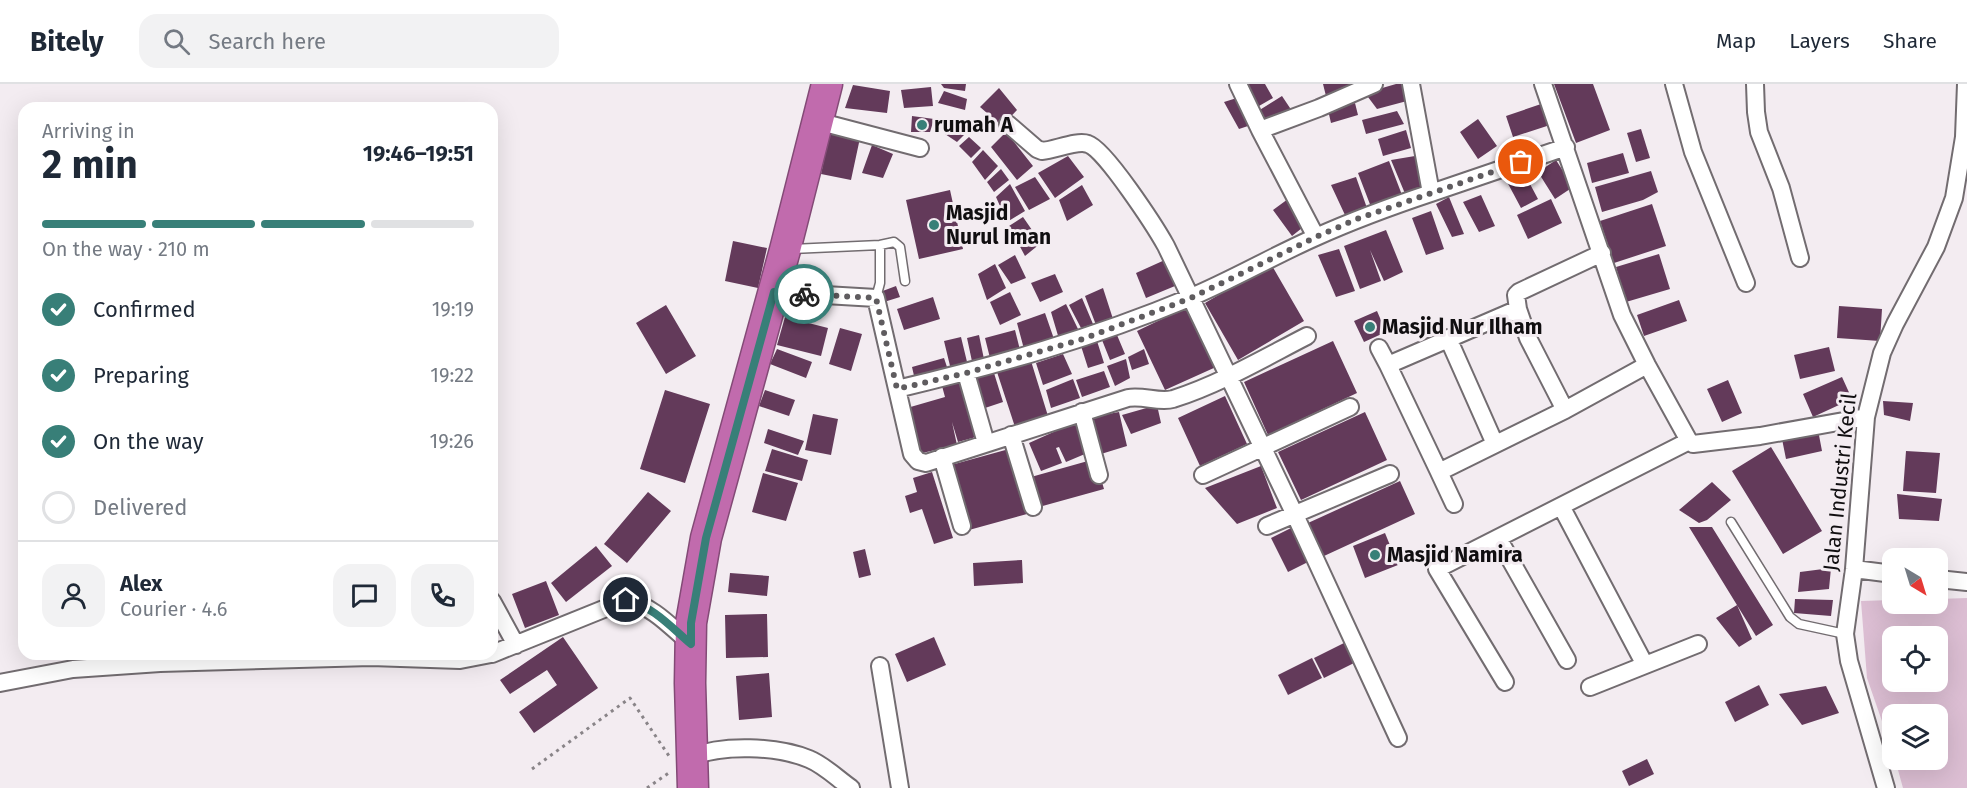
<!DOCTYPE html>
<html lang="en">
<head>
<meta charset="utf-8">
<style>
	:root { --surface:#fff; --page:#f2f2f3; --text:#1f2937; --muted:#747a83; --line:#e0e1e3; --accent:#387f78 }
	body { margin:0; font-family:"Fira Sans",sans-serif; background:var(--page); color:var(--text); height:100vh; display:flex; flex-direction:column; font-size:22px; white-space:nowrap }
	* { box-sizing:border-box; margin:0 }
	p { font-size:20px; color:var(--muted) }
	.icon { flex:none; width:33px; height:33px; fill:none; stroke:currentColor; stroke-width:2; stroke-linecap:round; stroke-linejoin:round }
	.map { position:relative; flex:1; overflow:hidden }
	.sheet { position:absolute; left:18px; top:18px; width:480px; height:558px; display:flex; flex-direction:column; background:var(--surface); border-radius:18px; box-shadow:0 6px 24px #0002 }
	.sheet>* { flex:none }
	.needle { width:39px; rotate:142deg }
	.buttons { position:absolute; left:1882px; top:464px; display:grid; gap:12px }
	.buttons a { display:grid; place-items:center; width:66px; height:66px; border-radius:12px; background:var(--surface); box-shadow:0 6px 24px #0002; font-size:30px }
	.pin { position:absolute; display:grid; place-items:center; width:51px; height:51px; color:#fff; margin:-26px; border:3px solid #fff; border-radius:50%; box-shadow:0 2px 6px #0007 }
	.courier { position:absolute; display:grid; place-items:center; width:60px; height:60px; margin:-30px; border:4px solid #387f78; border-radius:50%; background:#fff; color:#222; box-shadow:0 2px 8px #0007 }
	.headline em { font-style:normal; font-weight:700 }
	.headline div { display:flex; flex-direction:column-reverse }
	.headline { display:flex; align-items:center; justify-content:space-between; height:102px; padding:0 24px }
	h1 { font-size:39px; font-weight:700; line-height:45px }
	.bar { display:grid; grid-template-columns:repeat(4,1fr); gap:9px 6px; align-content:center; height:72px; padding:0 24px }
	.bar i { height:8px; border-radius:4px; background:var(--line) }
	.bar .active { background:var(--accent) }
	.bar p { grid-column:span 4 }
	.line { display:flex; align-items:center; gap:15px; padding:0 24px; border-top:2px solid var(--line) }
	.line div { flex:1 }
	.round { display:grid; place-items:center; flex:none; width:63px; height:63px; border-radius:18px; background:var(--page) }
	ol { padding:0 24px; list-style:none }
	li { display:flex; align-items:center; gap:18px; height:66px }
	li p { margin-inline-start:auto }
	li .icon { padding:6px; border-radius:50%; background:var(--accent); color:#fff; stroke-width:4 }
	li:last-child { color:var(--muted) }
	li i { width:33px; height:33px; border:3px solid var(--line); border-radius:50% }
	header { display:flex; align-items:center; gap:36px; box-sizing:border-box; height:84px; padding:0 30px; background:var(--surface); border-bottom:2px solid var(--line) }
	header strong { font-size:28px }
	nav { display:flex; gap:33px; margin-inline-start:auto; font-size:21px }
	.search { width:420px; height:54px; background:var(--page); display:flex; align-items:center; gap:15px; box-sizing:border-box; padding:0 21px; border-radius:18px; color:var(--muted); font-size:22px }
	.map>svg:first-child { display:block }
	.green { fill:#dcbed3; fill-rule:evenodd }
	.building { fill:#633a5a }
	.lines { fill:none; stroke-linecap:round; stroke-linejoin:round }
	.lane-casing { stroke:#726c70; stroke-width:11 }
	.street-casing { stroke:#726c70; stroke-width:20 }
	.highway-casing { stroke:#834a76; stroke-width:33 }
	.path { stroke:#898488; stroke-width:3; stroke-dasharray:3 4.5; stroke-linecap:butt }
	.lane { stroke:#fff; stroke-width:8 }
	.street { stroke:#fff; stroke-width:16 }
	.highway { stroke:#c16bad; stroke-width:30 }
	.done { stroke:#5f5c5f; stroke-width:6; stroke-dasharray:0 10.8 }
	.route { stroke:#387f78; stroke-width:8 }
	.poi-dot { fill:#387f78; stroke:#f3ecf1; stroke-width:2 }
	.labels { text-anchor:middle; stroke-width:6; stroke-linejoin:round; paint-order:stroke }
	.poi-label { font-size:21px; font-weight:bold; fill:#100e10; stroke:#f3ecf1; text-anchor:start }
	.street-label { font-size:21px; fill:#100e10; stroke:#f3ecf1 }
</style>
</head>
<body>
<header>
<strong>Bitely</strong>
<div class="search"><svg class="icon" aria-label="search" viewBox="0 0 24 24"><circle cx="10" cy="10" r="6"/><path d="M15 15l6 6"/></svg>Search here</div>
<nav><a>Map</a><a>Layers</a><a>Share</a></nav>
</header>
<div class="map">
<svg width="1967" height="704" viewBox="0 0 1967 704">
	<rect width="100%" height="100%" fill="#f3ecf1"/>
	<path class="green" d="M1967,514V704H1903L1895,675H1938V630H1893V669L1867,594L1861,517L1893,516V519H1938V515ZM1893,552H1938V597H1893Z"/>
	<path class="building" d="M941,0H966L965,7L944,4Z
		M1244,0H1265L1273,14L1259,22Z
		M1323,0H1355L1326,12Z
		M1396,0H1402L1407,17L1377,25L1365,9Z
		M1554,0H1593L1610,46L1576,59Z
		M853,1L890,7L887,29L845,24Z
		M931,3L933,22L904,24L901,6Z
		M999,4L1017,26L1002,42L980,23Z
		M944,7L967,15L965,26L938,19Z
		M1282,12L1292,27L1268,42L1258,27Z
		M1240,13L1254,40L1239,45L1224,18Z
		M1355,19L1358,31L1331,39L1328,26Z
		M1544,19L1550,41L1513,53L1506,32Z
		M1397,27L1404,40L1366,50L1362,36Z
		M912,32L934,35L930,48H911Z
		M1478,35L1497,62L1478,75L1460,48Z
		M951,37L965,50L957,58L942,48Z
		M1641,45L1650,74L1636,78L1627,49Z
		M1406,46L1411,64L1383,72L1378,55Z
		M830,48L860,54L851,96L821,90Z
		M1006,48L1033,82L1017,96L991,63Z
		M969,53L981,64L971,74L959,62Z
		M872,61L893,70L883,94L862,89Z
		M983,66L998,82L985,96L972,78Z
		M1623,69L1629,89L1592,99L1587,79Z
		M1068,72L1084,93L1055,114L1038,89Z
		M1415,72L1426,105L1406,112L1391,76Z
		M1556,76L1573,103L1555,115L1538,88Z
		M1389,77L1402,111L1371,123L1358,89Z
		M1001,85L1009,96L994,108L987,98Z
		M1522,85L1538,115L1521,124L1505,94Z
		M1651,87L1658,108L1643,116L1602,128L1595,103Z
		M1035,93L1050,115L1029,126L1015,103Z
		M1356,93L1367,124L1345,131L1331,101Z
		M1010,100L1025,127L1007,138L996,113Z
		M1082,101L1093,121L1067,137L1059,116Z
		M950,106L963,165L919,175L906,116Z
		M1481,111L1495,142L1479,148L1463,118Z
		M1449,113L1464,150L1452,153L1436,120Z
		M1288,115L1307,140L1292,152L1273,126Z
		M1551,115L1562,139L1528,155L1517,131Z
		M1652,120L1666,162L1614,179L1600,137Z
		M1431,127L1444,165L1426,171L1412,134Z
		M1023,133L1041,159L1025,172L1009,142Z
		M1386,146L1403,188L1384,197L1370,166L1381,197L1360,205L1344,162Z
		M733,157L767,164L758,204L725,197Z
		M1339,165L1355,207L1336,213L1318,171Z
		M1659,170L1670,205L1626,218L1616,183Z
		M1015,171L1026,194L1011,200L998,181Z
		M1167,175L1175,202L1146,214L1136,189Z
		M995,180L1006,204L987,216L978,190Z
		M1271,180L1304,237L1238,276L1205,219Z
		M1055,190L1063,208L1040,218L1031,199Z
		M896,202L900,213L884,218L880,208Z
		M1103,204L1113,235L1096,241L1085,212Z
		M1010,208L1021,231L1000,241L990,218Z
		M933,213L940,235L904,246L897,225Z
		M1082,214L1093,240L1081,244L1069,221Z
		M1679,216L1687,237L1644,252L1637,231Z
		M1066,220L1078,245L1059,255L1051,228Z
		M666,221L696,272L666,290L636,239Z
		M1839,222L1882,225L1880,257L1837,254Z
		M1187,223L1216,283L1165,306L1137,247Z
		M1377,227L1386,248L1364,258L1354,237Z
		M1045,229L1054,255L1024,265L1017,239Z
		M785,233L828,244L821,272L777,261Z
		M840,244L862,250L851,287L829,280Z
		M1015,246L1020,266L990,274L985,254Z
		M979,251L985,280L973,282L967,254Z
		M1117,251L1125,270L1110,276L1102,256Z
		M961,253L968,282L951,286L944,257Z
		M1097,257L1104,279L1088,284L1081,262Z
		M1333,257L1357,309L1268,351L1244,298Z
		M1829,263L1835,287L1800,295L1794,271Z
		M777,265L812,278L806,294L770,280Z
		M1144,265L1149,280L1132,286L1128,273Z
		M1063,270L1072,290L1043,301L1036,279Z
		M944,274L948,286L915,296L912,283Z
		M1126,275L1130,294L1115,302L1107,282Z
		M1031,277L1048,332L1015,343L997,288Z
		M1104,287L1110,303L1082,313L1076,296Z
		M994,289L1003,318L982,325L973,295Z
		M1842,293L1852,315L1813,333L1803,310Z
		M1073,295L1080,314L1051,324L1046,306Z
		M1728,296L1742,329L1722,338L1707,305Z
		M959,297L976,353L958,358L952,338L957,361L918,370L907,324L945,313L942,302Z
		M665,306L710,320L685,399L640,385Z
		M765,306L795,316L789,332L759,322Z
		M1225,312L1247,360L1200,382L1178,334Z
		M1883,317L1913,319L1910,337L1884,331Z
		M1157,321L1161,339L1131,350L1122,331Z
		M1119,328L1127,362L1101,370L1091,333Z
		M1365,328L1387,376L1301,416L1278,368Z
		M813,330L838,335L831,371L805,366Z
		M1078,337L1092,367L1066,378L1059,363L1056,364L1062,379L1041,387L1029,359Z
		M768,345L804,357L798,371L764,359Z
		M1818,346L1822,367L1786,375L1782,355Z
		M1771,363L1822,447L1783,470L1732,387Z
		M772,365L808,376L802,397L765,387Z
		M1009,365L1027,430L969,446L951,381Z
		M1906,367L1940,369L1936,409L1903,407Z
		M1095,375L1104,405L1039,423L1031,393Z
		M1261,382L1277,424L1237,440L1205,404Z
		M932,388L953,454L934,460L922,425L910,429L905,412L917,408L913,394Z
		M763,389L798,399L786,437L752,428Z
		M1400,397L1415,430L1324,472L1308,439Z
		M1712,398L1731,416L1707,436L1699,439L1679,426Z
		M648,408L671,427L627,479L604,460Z
		M1897,410L1942,415L1939,437L1899,435Z
		M1689,443H1712L1773,541L1756,552Z
		M1291,444L1308,478L1288,488L1271,454Z
		M1385,449L1398,481L1365,494L1353,462Z
		M596,462L612,482L566,518L551,499Z
		M865,465L871,491L859,494L853,468Z
		M1022,476L1023,499L974,502L973,479Z
		M1831,484L1829,505L1798,508L1800,488Z
		M730,489L769,492L767,512L728,508Z
		M546,497L559,531L525,544L512,510Z
		M1795,515L1833,516L1831,532L1794,529Z
		M1737,521L1752,555L1739,563L1716,534Z
		M767,530L768,573L726,574L725,531Z
		M563,553L598,604L534,649L519,628L557,601L547,586L510,610L500,596Z
		M934,553L946,581L907,598L895,570Z
		M1348,557L1358,577L1324,594L1314,574Z
		M1312,574L1322,594L1288,611L1278,591Z
		M769,589L772,633L739,636L736,592Z
		M1759,601L1769,621L1735,638L1725,618Z
		M1826,602L1839,629L1802,641L1779,610Z
		M1647,675L1654,690L1629,702L1622,687Z"/>
	<g class="lines">
		<g class="lane-casing">
			<path id="lane" d="M792,165L880,161L894,158L900,163L905,197
				M876,214L880,199V161
				M1731,438L1790,533L1799,540L1845,550"/>
		</g>
		<g class="street-casing">
			<path id="street" d="M1238,0L1260,46
				M1411,0L1431,109L1566,63
				M1543,0L1622,231L1647,281L1689,357L1693,360L1760,352L1866,333
				M1674,0L1693,68L1746,199
				M1755,0L1756,28L1759,48L1781,104L1800,174
				M817,37L920,64
				M1008,40L1037,65L1042,67C1055,66 1077,56 1088,60C1105,65 1156,144 1166,162L1295,431L1398,654
				M1316,153L1260,46L1319,24L1374,0
				M774,208L876,214L897,305C998,281 1093,254 1189,214C1232,196 1273,172 1316,153C1354,136 1392,122 1431,109
				M1518,225L1528,254L1565,326
				M1448,254L1495,360
				M1379,264L1388,281L1518,225L1516,211L1519,208L1602,169
				M1388,281L1439,388L1565,326L1647,281
				M966,289L986,359
				M897,305L912,370L918,377L926,379L1128,314C1143,311 1159,319 1173,315C1220,300 1264,274 1307,252
				M1082,328L1099,391
				M1011,351L1033,423
				M942,373L962,442
				M1439,388L1454,420
				M1203,391L1350,323
				M1561,422L1645,581
				M1267,442L1390,390
				M1498,454L1567,576
				M1854,485L1893,490
				M1938,495L1967,498
				M492,517L516,561
				M492,570L626,516C653,522 671,543 691,560
				M880,582L900,704
				M1505,598L1437,485L1689,357
				M0,599L73,585L160,579L371,573L460,576L491,570
				M1590,603L1698,560
				M691,673C723,660 777,662 809,675C824,681 838,695 851,704
				M1886,704L1849,577L1845,550L1854,485L1866,333L1882,269L1895,240L1936,163L1954,114L1964,53L1966,0"/>
		</g>
		<g class="highway-casing">
			<path id="highway" d="M693,704L690,599L691,539L706,454L785,166L827,0"/>
		</g>
		<path class="path" d="M532,685L630,614L669,672
			M647,704L670,688"/>
		<use href="#lane" class="lane"/>
		<use href="#street" class="street"/>
		<use href="#highway" class="highway"/>
	</g>
	<g class="lines">
		<path class="done" d="M804,210L876,214L897,305L966,289L1083,255L1191,214L1316,153L1357,135L1521,78"/>
		<path class="route" d="M626,516C653,522 671,543 691,560V539L706,454L774,208L804,210"/>
	</g>
	<g class="poi-dot">
		<circle cx="922" cy="41" r="6"/>
		<circle cx="934" cy="141" r="6"/>
		<circle cx="1370" cy="243" r="6"/>
		<circle cx="1375" cy="471" r="6"/>
	</g>
	<g class="labels">
		<g class="poi-label">
			<text x="934" y="48">rumah A</text>
			<text x="946" y="136">Masjid<tspan x="946" dy="24">Nurul Iman</tspan></text>
			<text x="1382" y="250">Masjid Nur Ilham</text>
			<text x="1387" y="478">Masjid Namira</text>
		</g>
		<g class="street-label">
			<text transform="translate(1840 398) rotate(-84)" y="7">Jalan Industri Kecil</text>
		</g>
	</g>
</svg>
<div class="buttons">
<a><svg class="needle" viewBox="-14 -14 28 28"><path d="M0-13l5 13h-10z" fill="#e53935"/><path d="M0 13l5-13h-10z" fill="#747a83"/></svg></a>
<a><svg class="icon" aria-label="locate" viewBox="0 0 24 24"><circle cx="12" cy="12" r="6"/><path d="M12 2v4M12 18v4M2 12h4M18 12h4"/></svg></a>
<a><svg class="icon" aria-label="layers" viewBox="0 0 24 24"><path d="M12 4l9 5-9 5-9-5zM3 14l9 5 9-5"/></svg></a>
</div>
<div class="pin" style="left:1521px;top:78px;background:#ea580c"><svg class="icon" aria-label="bag" viewBox="0 0 24 24"><path d="M5 8h14l-1 12H6zM9 8a3 3 0 0 1 6 0"/></svg></div>
<div class="pin" style="left:626px;top:516px;background:#1f2937"><svg class="icon" aria-label="home" viewBox="0 0 24 24"><path d="M3 11l9-7 9 7M6 9v11h12V9"/></svg></div>
<div class="courier" style="left:804px;top:210px"><svg class="icon" aria-label="bike" viewBox="0 0 24 24"><circle cx="6" cy="16" r="4"/><circle cx="18" cy="16" r="4"/><path d="M6 16l4-8h5l3 8M10 8l3 8H6M13 5h3"/></svg></div>
<section class="sheet">
<div class="headline"><div><h1>2 min</h1><p>Arriving in</p></div><em>19:46–19:51</em></div>
<div class="bar"><i class="active"></i><i class="active"></i><i class="active"></i><i></i><p>On the way · 210 m</p></div>
<ol>
<li><svg class="icon" aria-label="check" viewBox="0 0 24 24"><path d="M5 12l5 5 9-10"/></svg>Confirmed<p>19:19</p></li>
<li><svg class="icon" aria-label="check" viewBox="0 0 24 24"><path d="M5 12l5 5 9-10"/></svg>Preparing<p>19:22</p></li>
<li><svg class="icon" aria-label="check" viewBox="0 0 24 24"><path d="M5 12l5 5 9-10"/></svg>On the way<p>19:26</p></li>
<li><i></i>Delivered</li>
</ol>
<div class="line" style="height:108px"><a class="round"><svg class="icon" aria-label="person" viewBox="0 0 24 24"><circle cx="12" cy="8" r="4"/><path d="M4 21q1-7 8-7t8 7"/></svg></a><div><b>Alex</b><p>Courier · 4.6</p></div><a class="round"><svg class="icon" aria-label="chat" viewBox="0 0 24 24"><path d="M4 5h16v11H9l-5 4z"/></svg></a><a class="round"><svg class="icon" aria-label="phone" viewBox="0 0 24 24"><path d="M5 4h4l2 5-3 2q2 4 5 5l2-3 5 2v4C11 20 4 13 5 4z"/></svg></a></div>
</section>
</div>
</body>
</html>
